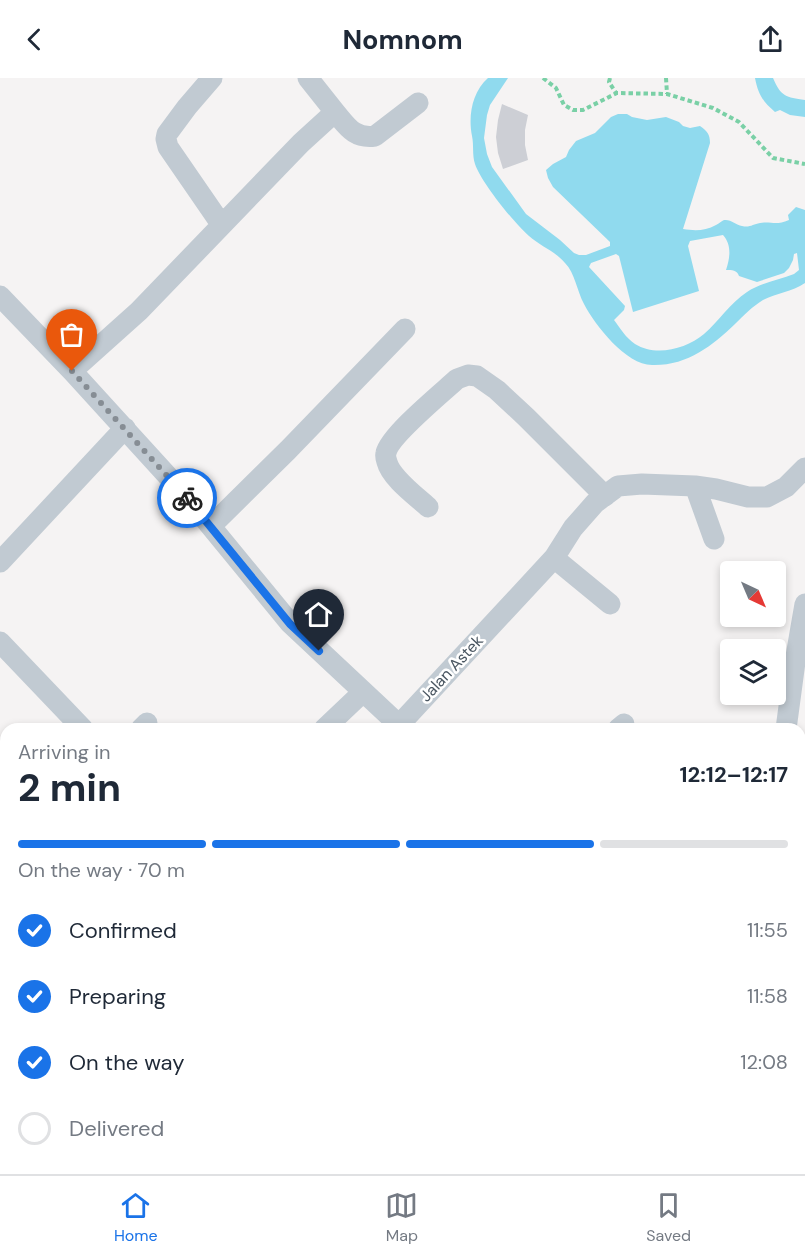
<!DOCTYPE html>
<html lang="en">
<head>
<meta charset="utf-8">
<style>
	:root { --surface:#fff; --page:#f2f2f3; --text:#1f2937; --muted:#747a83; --line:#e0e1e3; --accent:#1a73e8 }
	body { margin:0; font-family:"DM Sans",sans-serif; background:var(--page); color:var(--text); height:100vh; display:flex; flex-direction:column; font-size:22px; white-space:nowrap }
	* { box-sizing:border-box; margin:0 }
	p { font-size:20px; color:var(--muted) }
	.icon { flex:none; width:33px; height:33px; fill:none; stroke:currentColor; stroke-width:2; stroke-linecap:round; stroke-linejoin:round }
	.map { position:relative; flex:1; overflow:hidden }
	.details { position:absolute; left:0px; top:645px; width:806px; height:452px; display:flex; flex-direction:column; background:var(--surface); border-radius:18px 18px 0 0; box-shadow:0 3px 9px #0003 }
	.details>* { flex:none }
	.needle { width:39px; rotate:136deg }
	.buttons { position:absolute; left:720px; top:483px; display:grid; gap:12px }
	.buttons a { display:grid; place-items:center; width:66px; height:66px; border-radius:6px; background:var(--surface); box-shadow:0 3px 9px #0003; font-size:30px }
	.pin { position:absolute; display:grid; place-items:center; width:51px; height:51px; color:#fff; margin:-62px -26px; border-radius:50% 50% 50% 0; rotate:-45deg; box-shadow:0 0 6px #0007 }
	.pin .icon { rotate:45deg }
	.courier { position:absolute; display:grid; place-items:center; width:60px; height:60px; margin:-30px; border:4px solid #1a73e8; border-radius:50%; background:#fff; color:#222; box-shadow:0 2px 8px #0007 }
	.summary em { font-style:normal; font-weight:700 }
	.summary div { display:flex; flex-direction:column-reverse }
	.summary { display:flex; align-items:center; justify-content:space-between; height:102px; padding:0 18px }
	h1 { font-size:39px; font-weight:700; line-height:45px }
	.bar { display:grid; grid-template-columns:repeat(4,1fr); gap:9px 6px; align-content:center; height:72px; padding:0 18px }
	.bar i { height:8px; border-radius:4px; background:var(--line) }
	.bar .active { background:var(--accent) }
	.bar p { grid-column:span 4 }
	ol { padding:0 18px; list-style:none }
	li { display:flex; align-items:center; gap:18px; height:66px }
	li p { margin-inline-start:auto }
	li .icon { padding:6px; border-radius:50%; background:var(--accent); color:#fff; stroke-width:4 }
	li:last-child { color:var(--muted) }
	li i { width:33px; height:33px; border:3px solid var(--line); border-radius:50% }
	header { display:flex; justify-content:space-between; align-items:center; height:78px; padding:0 18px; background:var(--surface); font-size:27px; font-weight:700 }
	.dock { display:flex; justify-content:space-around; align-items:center; height:84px; border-top:2px solid var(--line); background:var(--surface); font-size:16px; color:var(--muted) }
	.dock a { display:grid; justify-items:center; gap:3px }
	.dock .active { color:var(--accent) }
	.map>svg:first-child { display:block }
	.water { fill:#90daee; fill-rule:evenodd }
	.building { fill:#cdcfd5 }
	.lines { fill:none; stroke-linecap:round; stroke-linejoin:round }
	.path { stroke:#7ad0a6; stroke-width:4; stroke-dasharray:4.5 3; stroke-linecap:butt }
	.minor { stroke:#c1cad2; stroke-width:21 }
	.done { stroke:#868d94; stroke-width:6; stroke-dasharray:0 10.8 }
	.route { stroke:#1a73e8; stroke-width:8 }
	.labels { text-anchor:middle; stroke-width:5; stroke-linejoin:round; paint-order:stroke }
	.street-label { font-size:16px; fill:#4a5661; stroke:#fff }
</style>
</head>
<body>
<header><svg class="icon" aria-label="back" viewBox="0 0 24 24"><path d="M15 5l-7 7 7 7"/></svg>Nomnom<svg class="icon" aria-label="share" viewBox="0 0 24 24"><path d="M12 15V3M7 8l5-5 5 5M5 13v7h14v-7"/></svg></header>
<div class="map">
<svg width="805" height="1096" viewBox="0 0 805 1096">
	<rect width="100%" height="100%" fill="#f5f3f3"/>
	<path class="water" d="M488,0H508L490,27L487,37L484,60L487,76L492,89L526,136L560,162L574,175L579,177H586L610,168V164L553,109L548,100L546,92L553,86L566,79L569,72L576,63L595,55L611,39L618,36H627L632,39L647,42L666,39L679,44L683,48L690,50L700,48C707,53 710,56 710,65L683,151C695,153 705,153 716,147C718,146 722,143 724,142C731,141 736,147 742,148C750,150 753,146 760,145C772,143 775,148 789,142L788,137L796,129L805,132V205C792,214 776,215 763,222C753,228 743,238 735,246C712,268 687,288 652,287C626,287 595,247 584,226C577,213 575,195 565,185C555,173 540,168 529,158C514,145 481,104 475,86C472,77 474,67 472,58C468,38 472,14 488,0ZM723,157C732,167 730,180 726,192C732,192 737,192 739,198L757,204L784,195L789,190L793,182L794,176L797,175L799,192L794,196C779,202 760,205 747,214C730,225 719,243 704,256C686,271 656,279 635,266C626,260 620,250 614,242L624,232L625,228L589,189L591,185L616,176L619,178L633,234L699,213L688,168L690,163Z
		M755,0H773C781,19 786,19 805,22V39L790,37L780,32L775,34C763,24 758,16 755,0Z"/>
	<path class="building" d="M502,26L528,37L525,52V67L528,82L503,91L498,75L496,59L498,42Z"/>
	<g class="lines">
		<path class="path" d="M543,0L556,10L564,27L573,32H583L617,15L667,16L713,30L739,44L773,80L805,86
			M610,0L609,4L616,15
			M666,0L667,16"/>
		<path class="minor" d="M212,0L187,29L167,56L166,61L168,69L221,146
			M335,34C347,48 354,61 375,58L418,25
			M0,218L72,293L185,417L290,545L399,647L554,480L573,450L595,425L618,408L642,406L695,408L716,411L748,419H767L786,409L805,390
			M72,293L139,233L301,65L335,34L308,0
			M695,408L714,461
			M428,429C416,418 391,400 387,384C386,381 385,378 386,375C389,358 443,314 457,301L468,297L477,298L497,312L526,339L605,418
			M211,448L288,372L405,251
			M554,480L610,526
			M0,484L125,350
			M0,564L83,651
			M141,651L147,645
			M324,651L363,614
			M618,651L624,646
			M786,651L795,584L805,526
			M0,851L6,857
			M800,895L805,897
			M0,1033L6,1026
			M0,1061L6,1055
			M32,1090L38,1096
			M562,1090L566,1096
			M667,1090L677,1096
			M192,1096L198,1090
			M397,1096L403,1090"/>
	</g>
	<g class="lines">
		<path class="done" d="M72,293L187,420"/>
		<path class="route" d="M187,420L290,546L319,573"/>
	</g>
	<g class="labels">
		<g class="street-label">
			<text transform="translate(451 590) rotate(-47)" y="6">Jalan Astek</text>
		</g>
	</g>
</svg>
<div class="buttons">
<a><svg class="needle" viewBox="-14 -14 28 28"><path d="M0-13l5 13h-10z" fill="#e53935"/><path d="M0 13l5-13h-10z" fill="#747a83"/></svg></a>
<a><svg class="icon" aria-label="layers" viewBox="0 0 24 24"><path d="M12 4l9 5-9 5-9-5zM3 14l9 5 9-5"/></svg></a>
</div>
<div class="pin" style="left:72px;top:293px;background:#ea580c"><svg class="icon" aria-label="bag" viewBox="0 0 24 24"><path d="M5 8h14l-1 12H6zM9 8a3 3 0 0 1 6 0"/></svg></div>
<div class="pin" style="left:319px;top:573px;background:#1f2937"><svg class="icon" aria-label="home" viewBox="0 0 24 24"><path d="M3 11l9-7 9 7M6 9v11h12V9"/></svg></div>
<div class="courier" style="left:187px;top:420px"><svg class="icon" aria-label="bike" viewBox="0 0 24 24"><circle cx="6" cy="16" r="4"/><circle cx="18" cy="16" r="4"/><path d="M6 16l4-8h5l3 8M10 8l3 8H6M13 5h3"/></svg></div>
<section class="details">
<div class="summary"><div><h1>2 min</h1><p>Arriving in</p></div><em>12:12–12:17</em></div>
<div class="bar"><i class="active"></i><i class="active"></i><i class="active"></i><i></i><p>On the way · 70 m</p></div>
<ol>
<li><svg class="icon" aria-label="check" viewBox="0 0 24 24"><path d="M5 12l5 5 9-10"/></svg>Confirmed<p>11:55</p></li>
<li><svg class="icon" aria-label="check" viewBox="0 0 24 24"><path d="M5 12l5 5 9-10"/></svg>Preparing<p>11:58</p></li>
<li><svg class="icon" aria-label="check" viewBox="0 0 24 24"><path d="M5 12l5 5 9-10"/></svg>On the way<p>12:08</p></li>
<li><i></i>Delivered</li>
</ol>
</section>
</div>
<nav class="dock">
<a class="active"><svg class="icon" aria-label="home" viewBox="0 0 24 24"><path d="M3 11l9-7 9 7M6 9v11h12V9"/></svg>Home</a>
<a><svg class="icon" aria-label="map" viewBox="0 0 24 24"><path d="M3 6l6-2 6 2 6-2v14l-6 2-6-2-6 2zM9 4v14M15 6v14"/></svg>Map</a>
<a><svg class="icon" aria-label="saved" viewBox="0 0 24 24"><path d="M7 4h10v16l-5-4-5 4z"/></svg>Saved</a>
</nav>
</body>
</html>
